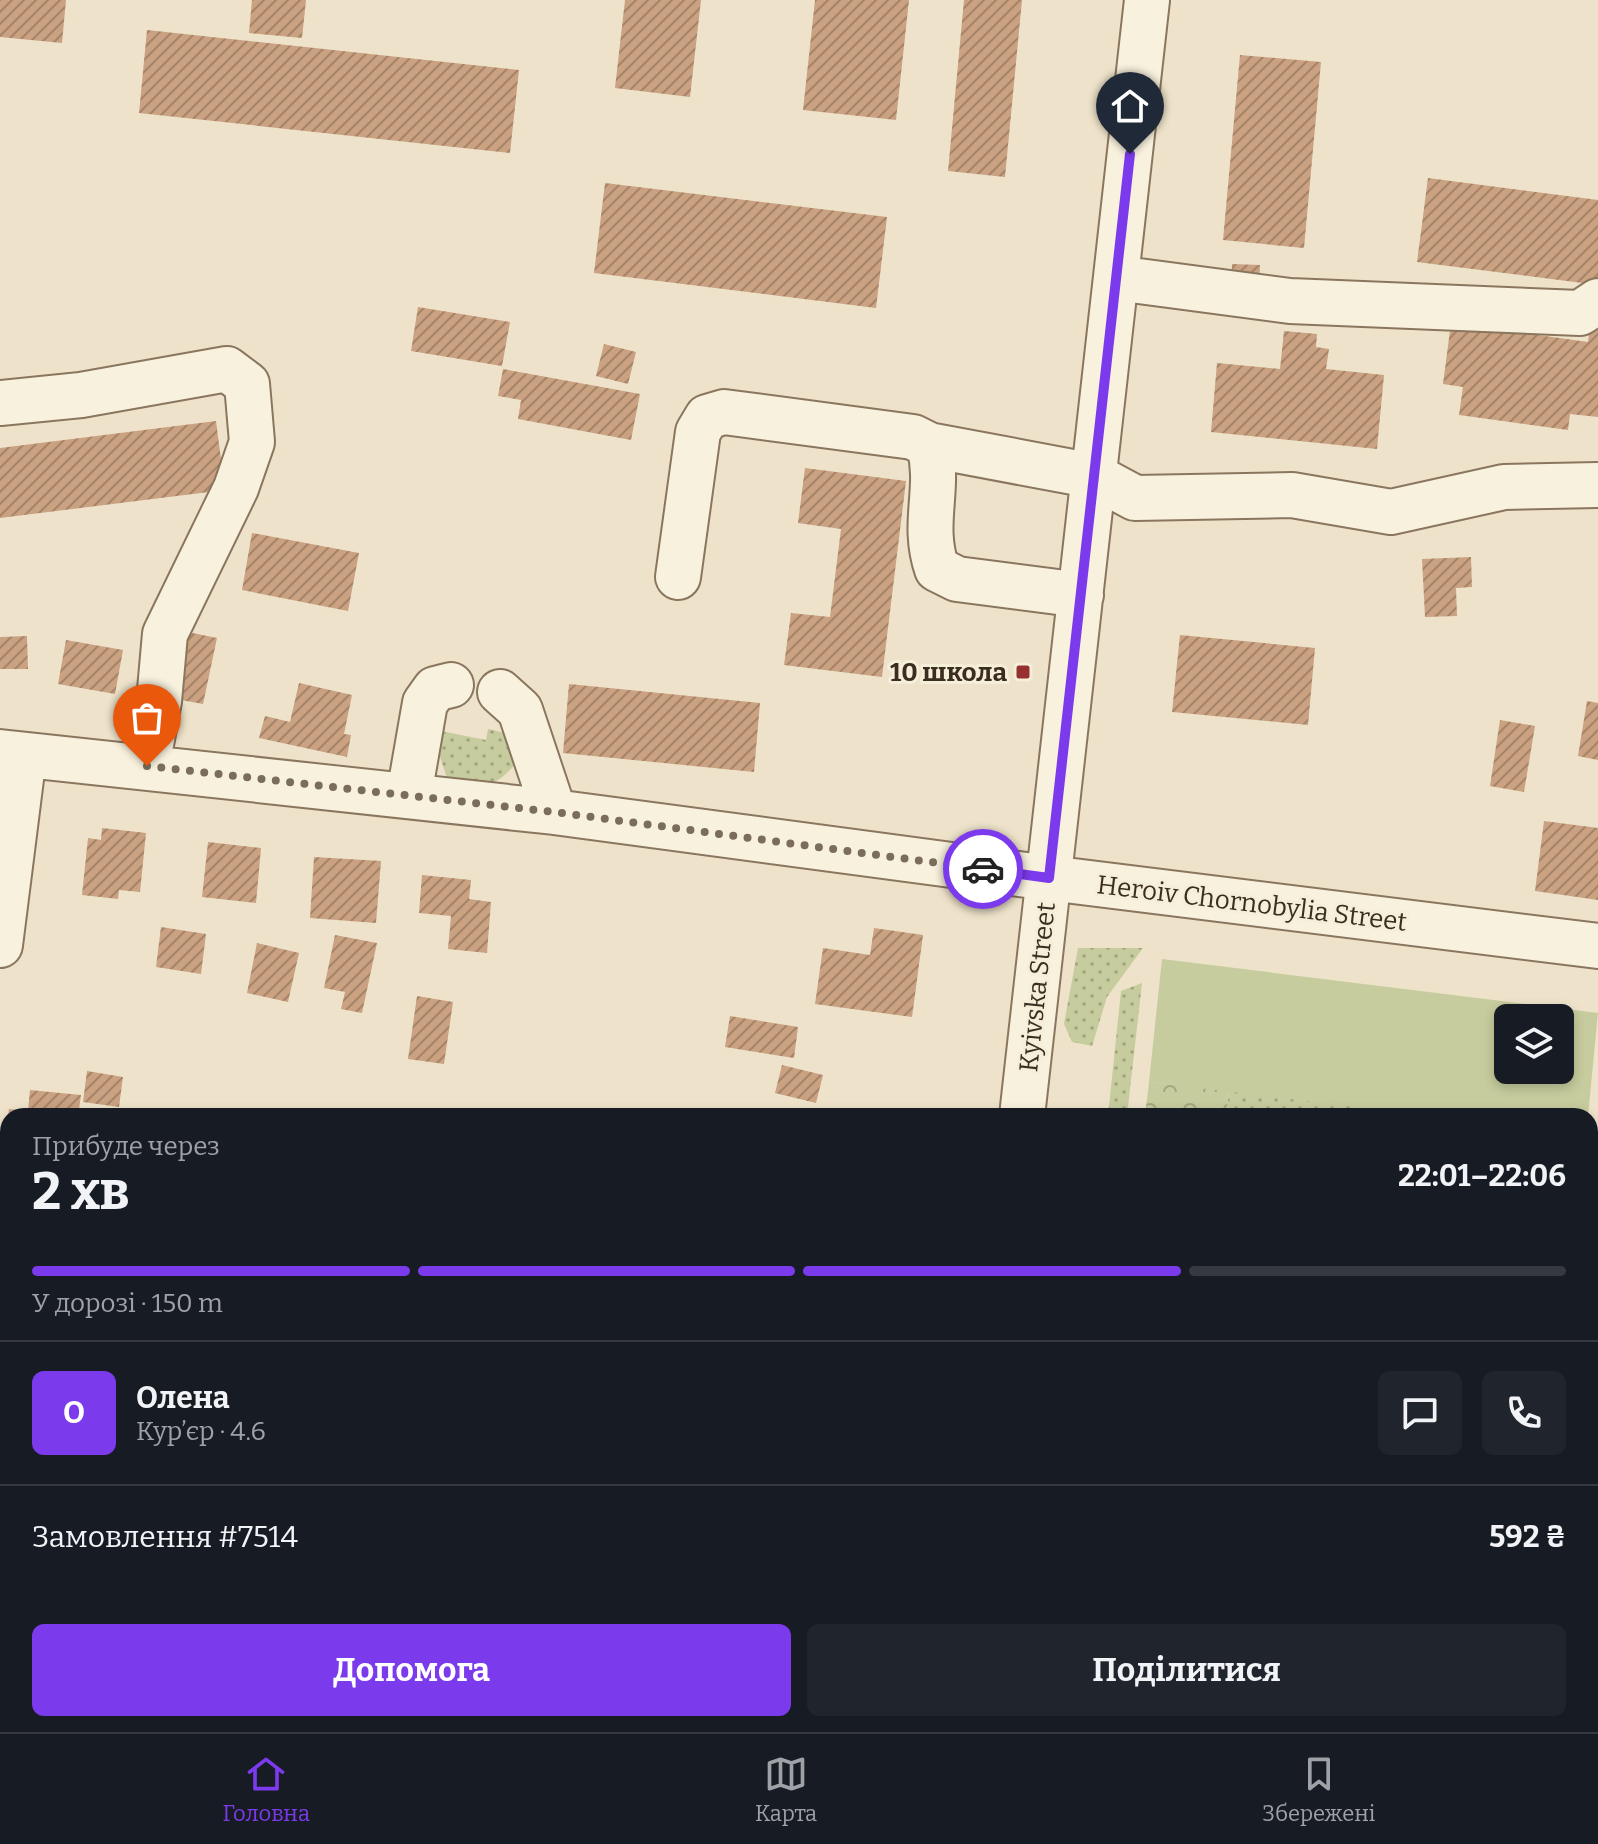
<!DOCTYPE html>
<html lang="uk">
<head>
<meta charset="utf-8">
<style>
	:root { --surface:#171b24; --page:#20242c; --text:#f1f3f6; --muted:#9ea1a6; --line:#363941; --accent:#7c3aed }
	body { margin:0; font-family:Bitter,serif; background:var(--page); color:var(--text); height:100vh; display:flex; flex-direction:column; font-size:30px; white-space:nowrap }
	* { box-sizing:border-box; margin:0 }
	p { font-size:26px; color:var(--muted) }
	.icon { flex:none; width:44px; height:44px; fill:none; stroke:currentColor; stroke-width:2; stroke-linecap:round; stroke-linejoin:round }
	.map { position:relative; flex:1; overflow:hidden }
	.drawer { position:absolute; left:0px; top:1108px; width:1598px; height:624px; display:flex; flex-direction:column; background:var(--surface); border-radius:24px 24px 0 0; box-shadow:0 4px 12px #0003 }
	.drawer>* { flex:none }
	.tools { position:absolute; left:1494px; top:1004px; display:grid; gap:16px }
	.tools a { display:grid; place-items:center; width:80px; height:80px; border-radius:12px; background:var(--surface); box-shadow:0 4px 12px #0003; font-size:40px }
	.pin { position:absolute; display:grid; place-items:center; width:68px; height:68px; color:#fff; margin:-82px -34px; border-radius:50% 50% 50% 0; rotate:-45deg; box-shadow:0 0 8px #0007 }
	.pin .icon { rotate:45deg }
	.courier { position:absolute; display:grid; place-items:center; width:80px; height:80px; margin:-40px; border:6px solid #7c3aed; border-radius:50%; background:#fff; color:#222; box-shadow:0 2px 10px #0007 }
	.head em { font-style:normal; font-weight:700 }
	.head div { display:flex; flex-direction:column-reverse }
	.head { display:flex; align-items:center; justify-content:space-between; height:136px; padding:0 32px }
	h1 { font-size:52px; font-weight:700; line-height:60px }
	.bar { display:grid; grid-template-columns:repeat(4,1fr); gap:12px 8px; align-content:center; height:96px; padding:0 32px }
	.bar i { height:10px; border-radius:6px; background:var(--line) }
	.bar .current { background:var(--accent) }
	.bar p { grid-column:span 4 }
	.line { display:flex; align-items:center; gap:20px; padding:0 32px; border-top:2px solid var(--line) }
	.line div { flex:1 }
	.round { display:grid; place-items:center; flex:none; width:84px; height:84px; border-radius:12px; background:var(--page) }
	.cta { display:flex; gap:16px; margin-top:auto; padding:16px 32px }
	.cta a { flex:1; height:92px; border-radius:12px; background:var(--accent); color:#fff; font-size:32px; font-weight:700; line-height:92px; text-align:center }
	.cta a+a { background:var(--page); color:var(--text) }
	.tab-bar { display:flex; justify-content:space-around; align-items:center; height:112px; border-top:2px solid var(--line); background:var(--surface); font-size:22px; color:var(--muted) }
	.tab-bar a { display:grid; justify-items:center; gap:4px }
	.tab-bar .current { color:var(--accent) }
	.map>svg:first-child { display:block }
	.grass { fill:url(#grass-dots) }
	.forest { fill:url(#forest-crowns) }
	.garden { fill:#c6cc9d; fill-rule:evenodd }
	.building { fill:url(#building-hatch) }
	.lines { fill:none; stroke-linecap:round; stroke-linejoin:round }
	.minor-casing { stroke:#8a765e; stroke-width:48 }
	.minor { stroke:#f8f1dd; stroke-width:44 }
	.done { stroke:#7a6d5c; stroke-width:8; stroke-dasharray:0 14.4 }
	.route { stroke:#7c3aed; stroke-width:10 }
	.poi-dot { fill:#973130; stroke:#f5eed9; stroke-width:3 }
	.labels { text-anchor:middle; stroke-width:6; stroke-linejoin:round; paint-order:stroke }
	.poi-label { font-size:26px; font-weight:bold; fill:#3b2e21; stroke:#f5eed9; text-anchor:end }
	.street-label { font-size:26px; fill:#3b2e21; stroke:#f5eed9 }
</style>
</head>
<body>
<div class="map">
<svg width="1598" height="1732" viewBox="0 0 1598 1732">
	<defs>
		<pattern id="grass-dots" width="8" height="8" patternUnits="userSpaceOnUse" patternTransform="scale(2)"><rect width="8" height="8" fill="#c6cc9d"/><path d="M2 2h.1M6 6h.1" fill="none" stroke="#a2a680" stroke-width="1.8" stroke-linecap="round"/></pattern>
		<pattern id="forest-crowns" width="20" height="18" patternUnits="userSpaceOnUse" patternTransform="scale(2)"><rect width="20" height="18" fill="#c6cc9d"/><path d="M2 6a3 3 0 1 1 6 0M12 15a3 3 0 1 1 6 0" fill="none" stroke="#a2a680"/></pattern>
		<pattern id="building-hatch" width="6" height="6" patternUnits="userSpaceOnUse" patternTransform="scale(2)"><rect width="6" height="6" fill="#caa181"/><path d="M-1 1l2-2M0 6l6-6M5 7l2-2" fill="none" stroke="#a58469"/></pattern>
	</defs>
	<rect width="100%" height="100%" fill="#eee3ca"/>
	<path class="grass" d="M488,729L510,734L519,759C499,787 478,793 447,778L440,757L441,731L486,740Z
		M1078,948H1143L1107,997L1092,1046L1072,1042L1064,1024Z
		M1142,983L1127,1116H1108L1121,991Z
		M1229,1091L1432,1116H1226Z"/>
	<path class="forest" d="M1149,1082L1229,1091L1226,1116H1145Z"/>
	<path class="garden" d="M1162,959L1598,1013L1588,1116H1431L1149,1082ZM1508,1018H1560V1070H1508Z"/>
	<path class="building" d="M0,0H66L62,43L0,37Z
		M252,0H306L302,38L249,33Z
		M625,0H701L690,97L615,88Z
		M815,0H909L896,120L803,110Z
		M964,0H1022L1005,177L948,171Z
		M147,30L519,70L510,153L139,113Z
		M1240,55L1321,62L1304,248L1223,240Z
		M1428,178L1598,200V285L1417,262Z
		M605,183L887,217L876,308L594,273Z
		M1232,264L1260,265L1259,290L1231,289Z
		M418,307L510,322L502,366L411,351Z
		M1592,311L1598,312V417L1570,414L1568,430L1459,415L1463,387L1443,384L1451,323L1588,342Z
		M1284,331L1317,334L1316,347L1329,349L1326,369L1384,375L1377,449L1211,432L1217,363L1280,369Z
		M604,344L636,352L628,384L596,376Z
		M503,369L640,394L631,440L518,419L521,400L498,396Z
		M216,421L225,490L0,518V448Z
		M805,468L906,481L882,677L784,665L791,613L830,617L841,529L798,523Z
		M252,533L359,553L348,611L242,590Z
		M1471,557L1472,587L1456,588L1457,616L1425,617L1422,559Z
		M183,631L217,638L203,704L170,698Z
		M1180,635L1315,648L1308,725L1172,712Z
		M27,636L28,669H0V637Z
		M66,640L123,650L115,694L58,684Z
		M299,683L352,695L344,734L351,735L347,757L259,738L265,716L290,722Z
		M569,684L760,703L754,772L563,753Z
		M1587,701L1598,703V760L1578,756Z
		M1500,720L1535,726L1524,792L1490,786Z
		M1544,821L1598,828V900L1535,891Z
		M102,828L146,833L140,892L119,890L118,899L82,895L88,838L101,840Z
		M208,842L261,848L256,903L202,897Z
		M314,857L381,861L376,923L310,918Z
		M422,875L471,880L469,899L491,902L487,953L448,949L451,916L419,913Z
		M161,927L206,934L201,974L156,967Z
		M874,928L923,935L912,1017L815,1004L823,948L870,955Z
		M335,935L377,943L362,1013L341,1009L345,992L324,988Z
		M257,943L299,953L288,1002L247,993Z
		M417,996L453,1002L444,1064L408,1059Z
		M730,1016L798,1027L794,1058L725,1047Z
		M782,1065L823,1075L816,1103L775,1093Z
		M87,1071L123,1077L119,1107L83,1102Z
		M30,1090L81,1095L78,1116H8L9,1109L28,1111Z
		M0,1199L8,1200V1267L0,1266Z
		M1590,1643L1598,1644L1592,1679L1598,1680V1711L1590,1709Z
		M1071,1724H1138L1137,1732H1111Z
		M1175,1724H1189L1198,1726L1197,1732H1173Z
		M1371,1724H1423L1422,1732H1370Z"/>
	<g class="lines">
		<g class="minor-casing">
			<path id="minor" d="M1116,278L1290,301L1580,313L1598,301
				M0,403L81,395L227,369L247,384L252,442L236,488L165,634L159,701L147,766
				M929,445L1094,476L1135,498L1292,495L1391,512L1504,487L1598,485
				M678,577L698,432L707,417L724,412L913,437L929,445C941,490 921,522 937,569L957,579L1081,595
				M500,692L520,710L554,812
				M0,752L554,812L1049,878L1598,946
				M409,795L425,703L435,689L451,685
				M0,945L24,755
				M1022,1116L1147,0
				M0,1721L8,1720
				M106,1724L137,1732
				M953,1732V1724"/>
		</g>
		<use href="#minor" class="minor"/>
	</g>
	<g class="lines">
		<path class="done" d="M147,766L554,812L983,869"/>
		<path class="route" d="M983,869L1049,878L1130,154"/>
	</g>
	<rect class="poi-dot" x="1015" y="664" width="16" height="16" rx="4"/>
	<g class="labels">
		<g class="poi-label">
			<text x="1007" y="681">10 школа</text>
		</g>
		<g class="street-label">
			<text transform="translate(1252 903) rotate(7)" y="9">Heroiv Chornobylia Street</text>
			<text transform="translate(1037 987) rotate(-84)" y="9">Kyivska Street</text>
		</g>
	</g>
</svg>
<div class="tools">
<a><svg class="icon" aria-label="layers" viewBox="0 0 24 24"><path d="M12 4l9 5-9 5-9-5zM3 14l9 5 9-5"/></svg></a>
</div>
<div class="pin" style="left:147px;top:766px;background:#ea580c"><svg class="icon" aria-label="bag" viewBox="0 0 24 24"><path d="M5 8h14l-1 12H6zM9 8a3 3 0 0 1 6 0"/></svg></div>
<div class="pin" style="left:1130px;top:154px;background:#1f2937"><svg class="icon" aria-label="home" viewBox="0 0 24 24"><path d="M3 11l9-7 9 7M6 9v11h12V9"/></svg></div>
<div class="courier" style="left:983px;top:869px"><svg class="icon" aria-label="car" viewBox="0 0 24 24"><path d="M5 17H2v-5l4-1 3-4h7l3 4 3 1v5h-3M9 17h6M6 11h13"/><circle cx="7" cy="17" r="2"/><circle cx="17" cy="17" r="2"/></svg></div>
<section class="drawer">
<div class="head"><div><h1>2 хв</h1><p>Прибуде через</p></div><em>22:01–22:06</em></div>
<div class="bar"><i class="current"></i><i class="current"></i><i class="current"></i><i></i><p>У дорозі · 150 m</p></div>
<div class="line" style="height:144px"><b class="round" style="background:var(--accent);color:#fff">О</b><div><b>Олена</b><p>Кур’єр · 4.6</p></div><a class="round"><svg class="icon" aria-label="chat" viewBox="0 0 24 24"><path d="M4 5h16v11H9l-5 4z"/></svg></a><a class="round"><svg class="icon" aria-label="phone" viewBox="0 0 24 24"><path d="M5 4h4l2 5-3 2q2 4 5 5l2-3 5 2v4C11 20 4 13 5 4z"/></svg></a></div>
<div class="line" style="height:104px"><div>Замовлення #7514</div><b>592 ₴</b></div>
<div class="cta"><a>Допомога</a><a>Поділитися</a></div>
</section>
</div>
<nav class="tab-bar">
<a class="current"><svg class="icon" aria-label="home" viewBox="0 0 24 24"><path d="M3 11l9-7 9 7M6 9v11h12V9"/></svg>Головна</a>
<a><svg class="icon" aria-label="map" viewBox="0 0 24 24"><path d="M3 6l6-2 6 2 6-2v14l-6 2-6-2-6 2zM9 4v14M15 6v14"/></svg>Карта</a>
<a><svg class="icon" aria-label="saved" viewBox="0 0 24 24"><path d="M7 4h10v16l-5-4-5 4z"/></svg>Збережені</a>
</nav>
</body>
</html>
